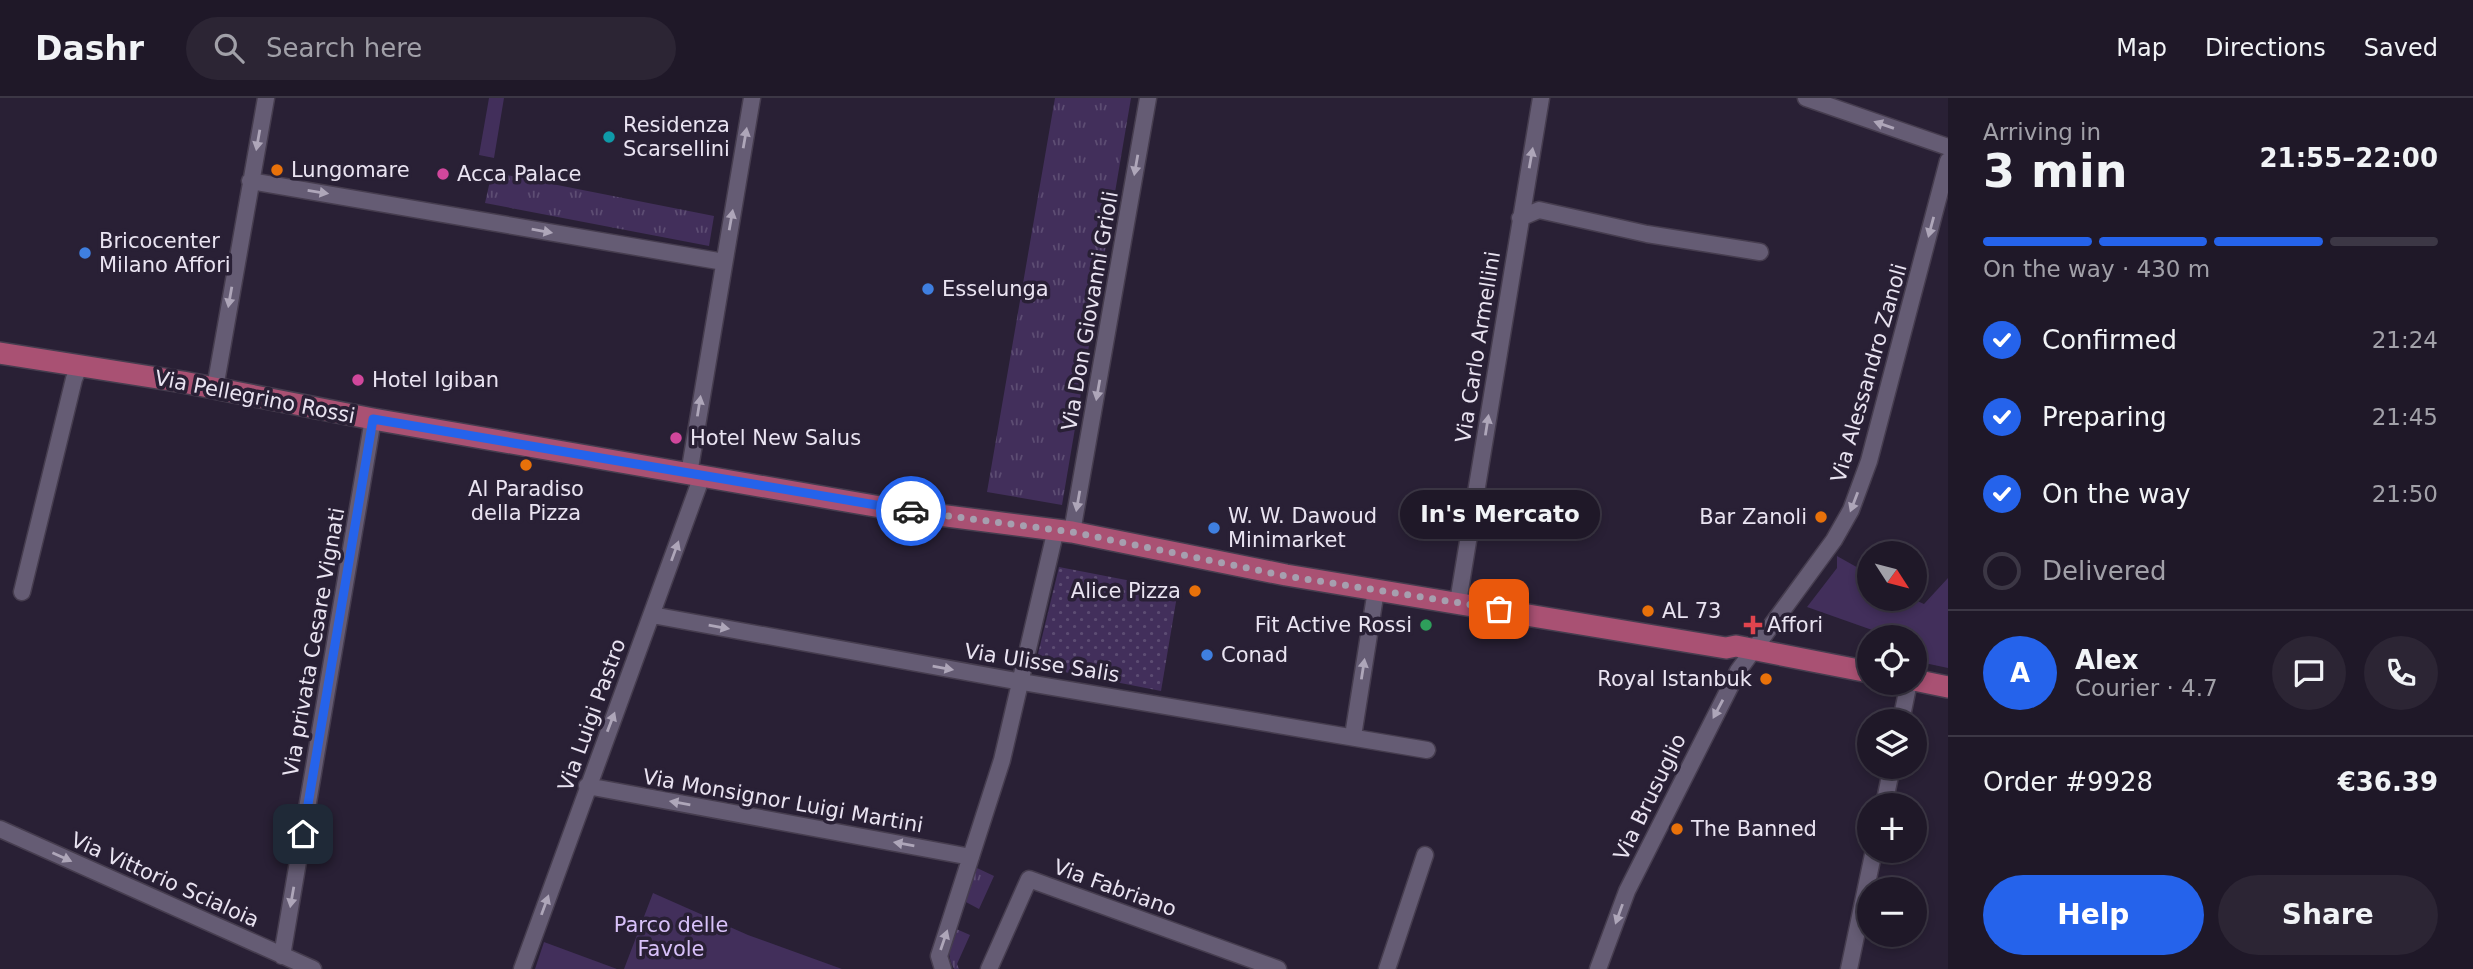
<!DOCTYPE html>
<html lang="en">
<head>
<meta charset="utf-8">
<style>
	:root { --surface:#1f1828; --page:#2c2534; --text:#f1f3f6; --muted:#a1a0a8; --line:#3c3745; --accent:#2563eb }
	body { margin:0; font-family:"DejaVu Sans",sans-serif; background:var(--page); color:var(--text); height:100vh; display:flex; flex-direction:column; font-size:26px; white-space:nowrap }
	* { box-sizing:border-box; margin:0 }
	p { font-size:23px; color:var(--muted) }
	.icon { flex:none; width:38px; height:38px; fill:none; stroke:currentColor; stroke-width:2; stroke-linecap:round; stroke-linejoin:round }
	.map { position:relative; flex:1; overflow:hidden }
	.side { display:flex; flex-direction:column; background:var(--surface); width:525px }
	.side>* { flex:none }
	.needle { width:46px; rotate:126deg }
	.tools { position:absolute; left:1857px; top:443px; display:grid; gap:14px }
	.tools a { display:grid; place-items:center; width:70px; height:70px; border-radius:50%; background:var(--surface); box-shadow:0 4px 10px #0003,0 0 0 2px var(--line); font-size:35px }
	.pin { position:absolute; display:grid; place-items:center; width:60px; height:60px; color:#fff; margin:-30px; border-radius:14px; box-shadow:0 4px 10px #0006 }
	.courier { position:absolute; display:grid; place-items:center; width:70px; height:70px; margin:-35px; border:5px solid #2563eb; border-radius:50%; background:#fff; color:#222; box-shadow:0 2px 9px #0007 }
	.bubble { position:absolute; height:49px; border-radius:24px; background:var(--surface); box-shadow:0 4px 10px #0003,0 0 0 2px var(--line); font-size:23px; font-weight:800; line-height:49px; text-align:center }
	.headline em { font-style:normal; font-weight:800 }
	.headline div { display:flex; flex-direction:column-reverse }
	.headline { display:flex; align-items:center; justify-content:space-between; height:119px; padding:0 35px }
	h1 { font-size:46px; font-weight:800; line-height:52px }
	.bar { display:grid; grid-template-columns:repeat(4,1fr); gap:10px 7px; align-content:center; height:84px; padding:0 35px }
	.bar i { height:9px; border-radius:5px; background:var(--line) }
	.bar .on { background:var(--accent) }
	.bar p { grid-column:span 4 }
	.line { display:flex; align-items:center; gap:18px; padding:0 35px; border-top:2px solid var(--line) }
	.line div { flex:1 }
	.round { display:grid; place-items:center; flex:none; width:74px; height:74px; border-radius:37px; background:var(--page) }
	ol { padding:0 35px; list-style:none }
	li { display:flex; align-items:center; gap:21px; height:77px }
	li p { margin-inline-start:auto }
	li .icon { padding:7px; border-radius:50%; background:var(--accent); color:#fff; stroke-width:4 }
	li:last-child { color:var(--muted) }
	li i { width:38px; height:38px; border:4px solid var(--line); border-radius:50% }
	.primary-button { display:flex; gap:14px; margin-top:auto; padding:14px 35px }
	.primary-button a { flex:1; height:80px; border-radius:42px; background:var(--accent); color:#fff; font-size:28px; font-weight:800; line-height:80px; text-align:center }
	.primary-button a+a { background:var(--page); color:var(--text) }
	header { display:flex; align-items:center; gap:42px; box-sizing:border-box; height:98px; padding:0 35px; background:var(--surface); border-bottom:2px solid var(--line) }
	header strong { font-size:33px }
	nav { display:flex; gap:38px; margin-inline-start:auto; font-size:24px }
	.search { width:490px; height:63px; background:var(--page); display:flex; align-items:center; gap:18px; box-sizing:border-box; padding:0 24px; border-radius:38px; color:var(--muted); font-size:26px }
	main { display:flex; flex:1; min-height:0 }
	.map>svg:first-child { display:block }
	.grass { fill:url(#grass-tufts) }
	.park { fill:#422f5b }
	.garden { fill:url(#garden-dots) }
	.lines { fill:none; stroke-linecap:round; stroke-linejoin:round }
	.minor-casing { stroke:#463d4f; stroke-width:19 }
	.major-casing { stroke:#463d4f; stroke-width:24 }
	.minor { stroke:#655c74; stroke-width:16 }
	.major { stroke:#a95173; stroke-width:21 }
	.oneway { fill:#aea6b9 }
	.done { stroke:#a69faf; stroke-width:7; stroke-dasharray:0 12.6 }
	.route { stroke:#2563eb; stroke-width:9 }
	.culture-dot { fill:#0f9aa8; stroke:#292035; stroke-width:2.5 }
	.food-dot { fill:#e8710a; stroke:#292035; stroke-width:2.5 }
	.hotel-dot { fill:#d1479c; stroke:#292035; stroke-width:2.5 }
	.shop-dot { fill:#3f7fe0; stroke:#292035; stroke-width:2.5 }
	.leisure-dot { fill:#2e9e5b; stroke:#292035; stroke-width:2.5 }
	.health-dot { fill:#e0444e; stroke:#292035; stroke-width:2.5 }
	.labels { text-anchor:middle; stroke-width:7; stroke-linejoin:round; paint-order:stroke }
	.poi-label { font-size:21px; fill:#e9e3f1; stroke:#292035; text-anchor:start }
	.street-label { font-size:21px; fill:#e9e3f1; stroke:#292035 }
	.park-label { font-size:21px; fill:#d8c1f9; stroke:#292035 }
</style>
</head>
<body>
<header>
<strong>Dashr</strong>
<div class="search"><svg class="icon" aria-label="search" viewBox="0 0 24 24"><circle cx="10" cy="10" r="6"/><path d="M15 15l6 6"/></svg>Search here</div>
<nav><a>Map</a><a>Directions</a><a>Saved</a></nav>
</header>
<main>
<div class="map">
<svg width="1948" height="871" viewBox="0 0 1948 871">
	<defs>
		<pattern id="grass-tufts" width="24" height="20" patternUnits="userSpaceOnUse" patternTransform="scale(1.75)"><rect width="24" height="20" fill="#422f5b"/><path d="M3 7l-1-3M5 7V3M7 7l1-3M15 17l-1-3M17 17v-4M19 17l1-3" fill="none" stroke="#5d4d73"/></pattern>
		<pattern id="garden-dots" width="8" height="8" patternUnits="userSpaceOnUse" patternTransform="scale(1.75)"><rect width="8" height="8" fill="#422f5b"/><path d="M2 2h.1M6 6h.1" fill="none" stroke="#5d4d73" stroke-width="1.8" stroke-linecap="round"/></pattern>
	</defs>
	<rect width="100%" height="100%" fill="#292035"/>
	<path class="grass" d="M1055,0H1131L1062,407L987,394Z
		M492,74L714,118L709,148L485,105Z
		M977,770L994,778L979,811L964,803Z
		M954,830L970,837L957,866L959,871H954C946,857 949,845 954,830Z"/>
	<path class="park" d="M489,0H504L494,60L479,57Z
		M1837,458L1869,476V500L1913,501L1924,506L1948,480V570L1915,563L1914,539H1892L1807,509L1837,470Z
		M653,795L748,837L842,871H624Z
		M544,844L617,871H535Z"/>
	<path class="garden" d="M1059,469L1178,492L1161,593L1039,569L1036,564Z"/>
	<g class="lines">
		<g class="minor-casing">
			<path id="minor" d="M1806,0L1948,49
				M250,83L724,164
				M1520,120L1539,112L1647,136L1760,154
				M215,290L266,0
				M689,376L752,0
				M1072,434L1148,0
				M22,494L74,281L80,267
				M1458,504L1541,0
				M652,517L1022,584L1427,652
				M1901,623L1909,584
				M1353,638L1376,492
				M587,688L971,759
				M1884,707L1892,668
				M0,731L313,871
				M282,858L373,321
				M522,871L702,378
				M943,871L939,858L1002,662L1056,431
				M989,871L1029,781L1278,871
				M1387,871L1425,757
				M1598,871L1627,793L1738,573L1834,442L1851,412L1869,363L1948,63
				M1849,871L1874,752"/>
		</g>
		<g class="major-casing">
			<path id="major" d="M0,255L183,284L373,321L892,411L1072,434L1286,477L1726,550L1736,548L1869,574
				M1914,582L1948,589"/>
		</g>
		<use href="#minor" class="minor"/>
		<use href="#major" class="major"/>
	</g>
	<defs><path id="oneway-solid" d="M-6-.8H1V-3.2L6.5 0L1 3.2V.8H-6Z" transform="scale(1.75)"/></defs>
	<g class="oneway">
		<use href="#oneway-solid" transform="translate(1884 27) rotate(-161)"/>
		<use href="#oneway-solid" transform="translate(745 40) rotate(-80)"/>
		<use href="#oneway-solid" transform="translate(258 42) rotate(100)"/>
		<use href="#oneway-solid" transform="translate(1531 60) rotate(-80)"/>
		<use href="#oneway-solid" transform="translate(1136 67) rotate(100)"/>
		<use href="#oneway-solid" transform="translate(318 94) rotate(9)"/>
		<use href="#oneway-solid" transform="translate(731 122) rotate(-80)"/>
		<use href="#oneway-solid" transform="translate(1931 129) rotate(105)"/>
		<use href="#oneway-solid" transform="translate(542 133) rotate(10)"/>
		<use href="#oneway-solid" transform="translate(230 199) rotate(100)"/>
		<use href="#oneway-solid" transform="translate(1098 292) rotate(100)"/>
		<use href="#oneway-solid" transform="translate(699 308) rotate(-81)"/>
		<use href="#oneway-solid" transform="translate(1487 327) rotate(-81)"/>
		<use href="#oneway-solid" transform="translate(1078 403) rotate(100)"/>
		<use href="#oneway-solid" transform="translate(1854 404) rotate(111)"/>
		<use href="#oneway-solid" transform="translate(675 453) rotate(-70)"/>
		<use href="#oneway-solid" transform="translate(719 529) rotate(10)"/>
		<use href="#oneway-solid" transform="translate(943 570) rotate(10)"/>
		<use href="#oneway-solid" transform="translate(1363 571) rotate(-81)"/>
		<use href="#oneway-solid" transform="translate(1718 611) rotate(118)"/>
		<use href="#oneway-solid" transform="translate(611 624) rotate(-69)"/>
		<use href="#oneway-solid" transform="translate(680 705) rotate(-170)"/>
		<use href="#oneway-solid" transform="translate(904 746) rotate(-170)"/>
		<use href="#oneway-solid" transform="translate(62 759) rotate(24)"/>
		<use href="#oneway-solid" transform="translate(292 799) rotate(100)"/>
		<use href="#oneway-solid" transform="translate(545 807) rotate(-70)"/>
		<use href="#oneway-solid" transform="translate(1619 816) rotate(110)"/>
		<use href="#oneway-solid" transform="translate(944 842) rotate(-71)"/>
	</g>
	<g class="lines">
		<path class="done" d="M911,413L1072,434L1286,478L1499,511"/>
		<path class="route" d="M303,736L373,321L911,413"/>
	</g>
	<circle class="culture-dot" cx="609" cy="39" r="7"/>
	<g class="food-dot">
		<circle cx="277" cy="72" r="7"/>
		<circle cx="526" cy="367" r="7"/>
		<circle cx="1821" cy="419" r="7"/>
		<circle cx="1195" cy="493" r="7"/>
		<circle cx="1648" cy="513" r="7"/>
		<circle cx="1766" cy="581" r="7"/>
		<circle cx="1677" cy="731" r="7"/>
	</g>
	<g class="hotel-dot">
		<circle cx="443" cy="76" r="7"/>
		<circle cx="358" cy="282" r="7"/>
		<circle cx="676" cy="340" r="7"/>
	</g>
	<g class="shop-dot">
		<circle cx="85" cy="155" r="7"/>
		<circle cx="928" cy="191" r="7"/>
		<circle cx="1214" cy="430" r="7"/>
		<circle cx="1207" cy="557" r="7"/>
	</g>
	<circle class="leisure-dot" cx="1426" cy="527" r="7"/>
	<path class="health-dot" d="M1749.5 516.5h7v7h7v7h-7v7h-7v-7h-7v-7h7z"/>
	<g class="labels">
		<g class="poi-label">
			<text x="623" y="34">Residenza<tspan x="623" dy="24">Scarsellini</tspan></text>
			<text x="291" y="79">Lungomare</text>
			<text x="457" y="83">Acca Palace</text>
			<text x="99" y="150">Bricocenter<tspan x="99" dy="24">Milano Affori</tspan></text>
			<text x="942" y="198">Esselunga</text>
			<text x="372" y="289">Hotel Igiban</text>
			<text x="690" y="347">Hotel New Salus</text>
			<text x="526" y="398" text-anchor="middle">Al Paradiso<tspan x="526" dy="24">della Pizza</tspan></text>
			<text x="1228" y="425">W. W. Dawoud<tspan x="1228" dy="24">Minimarket</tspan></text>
			<text x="1807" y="426" text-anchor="end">Bar Zanoli</text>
			<text x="1181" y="500" text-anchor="end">Alice Pizza</text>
			<text x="1662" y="520">AL 73</text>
			<text x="1412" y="534" text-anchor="end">Fit Active Rossi</text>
			<text x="1767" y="534">Affori</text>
			<text x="1221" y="564">Conad</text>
			<text x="1752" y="588" text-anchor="end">Royal Istanbuk</text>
			<text x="1691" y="738">The Banned</text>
		</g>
		<g class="street-label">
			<text transform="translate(1090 213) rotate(-80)" y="7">Via Don Giovanni Grioli</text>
			<text transform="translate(1478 249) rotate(-81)" y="7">Via Carlo Armellini</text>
			<text transform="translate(1869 275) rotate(-74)" y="7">Via Alessandro Zanoli</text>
			<text transform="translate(255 299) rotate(11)" y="7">Via Pellegrino Rossi</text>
			<text transform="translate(314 544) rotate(-80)" y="7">Via privata Cesare Vignati</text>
			<text transform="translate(1042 565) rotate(9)" y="7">Via Ulisse Salis</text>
			<text transform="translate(592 617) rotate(-70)" y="7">Via Luigi Pastro</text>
			<text transform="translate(1650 699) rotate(-64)" y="7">Via Brusuglio</text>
			<text transform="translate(783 703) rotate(10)" y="7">Via Monsignor Luigi Martini</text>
			<text transform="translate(165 782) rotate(24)" y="7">Via Vittorio Scialoia</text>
			<text transform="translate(1115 790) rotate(20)" y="7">Via Fabriano</text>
		</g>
		<g class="park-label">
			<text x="671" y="834">Parco delle<tspan x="671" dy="24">Favole</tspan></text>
		</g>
	</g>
</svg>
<div class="tools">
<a><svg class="needle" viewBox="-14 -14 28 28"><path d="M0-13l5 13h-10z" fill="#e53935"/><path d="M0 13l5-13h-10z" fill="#a1a0a8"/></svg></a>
<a><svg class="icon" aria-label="locate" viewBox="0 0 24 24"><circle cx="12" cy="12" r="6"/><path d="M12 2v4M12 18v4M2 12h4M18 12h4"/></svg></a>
<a><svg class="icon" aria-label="layers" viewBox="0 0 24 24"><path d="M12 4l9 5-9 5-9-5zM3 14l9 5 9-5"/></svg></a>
<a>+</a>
<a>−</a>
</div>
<div class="pin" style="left:1499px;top:511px;background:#ea580c"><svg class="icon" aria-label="bag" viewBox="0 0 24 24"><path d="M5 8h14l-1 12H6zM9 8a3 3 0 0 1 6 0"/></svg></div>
<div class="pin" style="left:303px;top:736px;background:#1f2937"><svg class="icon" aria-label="home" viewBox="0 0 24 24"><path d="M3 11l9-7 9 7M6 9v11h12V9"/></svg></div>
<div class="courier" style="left:911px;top:413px"><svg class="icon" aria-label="car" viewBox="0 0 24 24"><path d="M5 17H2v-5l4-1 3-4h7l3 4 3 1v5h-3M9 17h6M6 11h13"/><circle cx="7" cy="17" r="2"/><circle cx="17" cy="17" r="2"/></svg></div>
<div class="bubble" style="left:1400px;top:392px;width:200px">In's Mercato</div>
</div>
<section class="side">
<div class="headline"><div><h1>3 min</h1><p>Arriving in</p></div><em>21:55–22:00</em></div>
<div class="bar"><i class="on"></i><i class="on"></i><i class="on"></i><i></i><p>On the way · 430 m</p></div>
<ol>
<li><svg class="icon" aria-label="check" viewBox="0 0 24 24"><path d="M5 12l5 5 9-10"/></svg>Confirmed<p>21:24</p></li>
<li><svg class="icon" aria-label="check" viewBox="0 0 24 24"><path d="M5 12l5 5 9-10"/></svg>Preparing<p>21:45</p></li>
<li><svg class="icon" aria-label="check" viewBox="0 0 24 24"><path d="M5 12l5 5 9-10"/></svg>On the way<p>21:50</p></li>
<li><i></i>Delivered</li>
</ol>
<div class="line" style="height:126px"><b class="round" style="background:var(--accent);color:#fff">A</b><div><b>Alex</b><p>Courier · 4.7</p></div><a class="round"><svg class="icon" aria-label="chat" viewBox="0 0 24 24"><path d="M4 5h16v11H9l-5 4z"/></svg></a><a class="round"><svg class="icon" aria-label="phone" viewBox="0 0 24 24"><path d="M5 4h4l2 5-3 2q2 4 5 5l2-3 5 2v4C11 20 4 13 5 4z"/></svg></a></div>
<div class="line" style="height:91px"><div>Order #9928</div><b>€36.39</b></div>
<div class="primary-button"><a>Help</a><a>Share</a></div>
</section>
</main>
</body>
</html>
